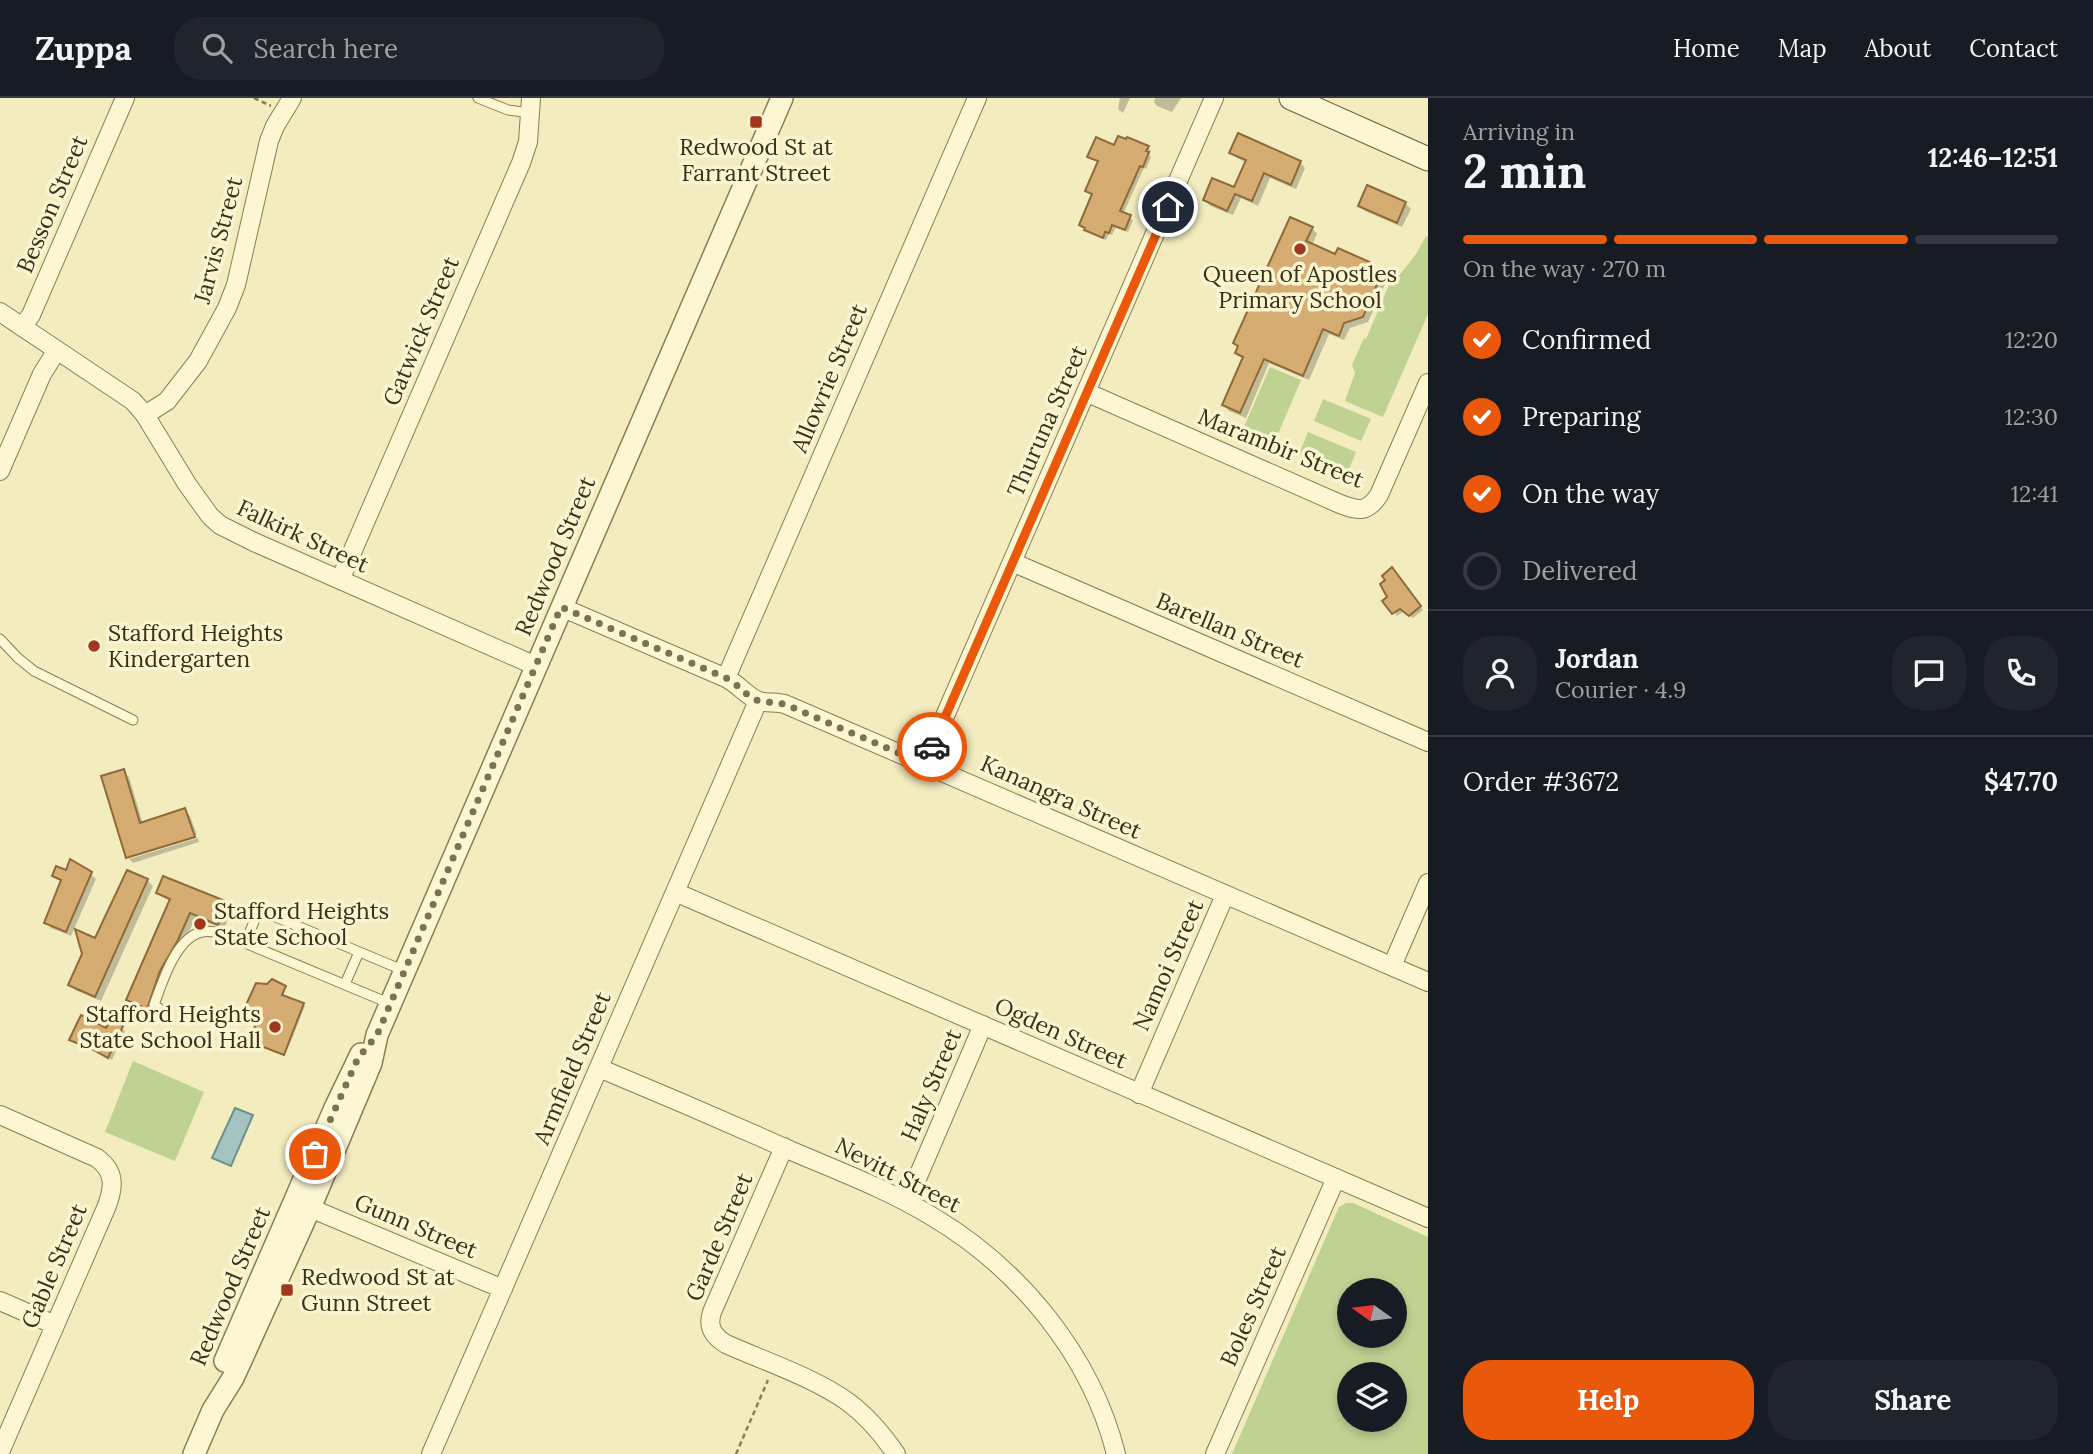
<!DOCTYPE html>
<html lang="en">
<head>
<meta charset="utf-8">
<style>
	:root { --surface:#171b24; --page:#20242c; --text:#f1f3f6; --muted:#9ea1a6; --line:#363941; --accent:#ea580c }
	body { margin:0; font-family:Lora,serif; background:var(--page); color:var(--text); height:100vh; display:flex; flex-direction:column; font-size:26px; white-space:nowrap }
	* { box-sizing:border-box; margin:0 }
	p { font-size:23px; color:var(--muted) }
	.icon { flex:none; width:38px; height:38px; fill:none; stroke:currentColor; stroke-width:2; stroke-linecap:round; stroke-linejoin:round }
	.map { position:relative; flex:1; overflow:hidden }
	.details { display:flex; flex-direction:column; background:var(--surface); width:665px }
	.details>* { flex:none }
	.needle { width:46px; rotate:284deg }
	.tools { position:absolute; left:1337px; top:1180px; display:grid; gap:14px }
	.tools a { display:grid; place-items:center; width:70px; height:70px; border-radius:50%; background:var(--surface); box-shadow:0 4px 10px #0003; font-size:35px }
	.pin { position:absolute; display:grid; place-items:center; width:60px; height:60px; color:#fff; margin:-30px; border:4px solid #fff; border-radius:50%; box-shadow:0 2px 7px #0007 }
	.courier { position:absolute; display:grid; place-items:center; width:70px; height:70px; margin:-35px; border:5px solid #ea580c; border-radius:50%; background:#fff; color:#222; box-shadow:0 2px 9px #0007 }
	.headline em { font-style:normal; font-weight:700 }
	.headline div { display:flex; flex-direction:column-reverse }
	.headline { display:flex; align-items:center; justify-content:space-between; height:119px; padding:0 35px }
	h1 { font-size:46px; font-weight:700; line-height:52px }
	.bar { display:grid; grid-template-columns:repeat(4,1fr); gap:10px 7px; align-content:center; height:84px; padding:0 35px }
	.bar i { height:9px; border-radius:5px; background:var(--line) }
	.bar .current { background:var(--accent) }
	.bar p { grid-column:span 4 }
	.line { display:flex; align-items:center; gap:18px; padding:0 35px; border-top:2px solid var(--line) }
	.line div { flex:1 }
	.round { display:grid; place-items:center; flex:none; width:74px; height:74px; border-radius:28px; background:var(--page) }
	ol { padding:0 35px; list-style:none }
	li { display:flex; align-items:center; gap:21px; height:77px }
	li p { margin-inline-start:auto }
	li .icon { padding:7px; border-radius:50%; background:var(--accent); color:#fff; stroke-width:4 }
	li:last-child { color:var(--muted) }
	li i { width:38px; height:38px; border:4px solid var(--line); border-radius:50% }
	.cta { display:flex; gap:14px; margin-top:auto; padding:14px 35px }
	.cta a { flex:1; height:80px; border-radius:28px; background:var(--accent); color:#fff; font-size:28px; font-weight:700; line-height:80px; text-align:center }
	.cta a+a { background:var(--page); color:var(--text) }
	header { display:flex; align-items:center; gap:42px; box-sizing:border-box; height:98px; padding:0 35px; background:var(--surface); border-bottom:2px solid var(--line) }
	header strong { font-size:33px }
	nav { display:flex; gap:38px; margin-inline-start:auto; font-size:24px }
	.search { width:490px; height:63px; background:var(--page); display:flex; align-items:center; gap:18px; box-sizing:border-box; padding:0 24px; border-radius:28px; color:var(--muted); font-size:26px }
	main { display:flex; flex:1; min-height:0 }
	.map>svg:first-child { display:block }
	.green { fill:#bfd292; fill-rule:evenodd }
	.water { fill:#a3c4c0; stroke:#699390; stroke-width:2 }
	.shadow { fill:#0003 }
	.building { fill:#d5ac71; stroke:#8f6a39; stroke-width:2 }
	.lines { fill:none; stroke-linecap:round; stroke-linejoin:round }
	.service-casing { stroke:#8d7d55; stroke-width:11 }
	.minor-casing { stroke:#8d7d55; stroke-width:20 }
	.tertiary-casing { stroke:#8d7d55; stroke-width:24 }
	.secondary-casing { stroke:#6f5e39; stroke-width:25 }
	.path { stroke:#8d7d55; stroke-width:2.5; stroke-dasharray:5 3.5; stroke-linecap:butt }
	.service { stroke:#fcf7d3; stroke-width:9 }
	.minor { stroke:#fcf7d3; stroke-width:18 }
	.tertiary { stroke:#fcf7d3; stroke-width:21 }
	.secondary { stroke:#fcf7d3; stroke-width:23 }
	.done { stroke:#7b7254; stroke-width:7; stroke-dasharray:0 12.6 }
	.route { stroke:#ea580c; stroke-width:9 }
	.poi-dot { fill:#a3361f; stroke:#f9f5d0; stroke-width:2.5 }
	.labels { text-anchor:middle; stroke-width:7; stroke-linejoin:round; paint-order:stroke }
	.poi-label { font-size:23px; fill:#3b311b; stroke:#f9f5d0; text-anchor:start }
	.street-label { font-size:23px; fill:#3b311b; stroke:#f9f5d0 }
</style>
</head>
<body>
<header>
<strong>Zuppa</strong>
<div class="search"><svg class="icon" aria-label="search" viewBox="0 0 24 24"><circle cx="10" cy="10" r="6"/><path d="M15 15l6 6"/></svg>Search here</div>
<nav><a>Home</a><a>Map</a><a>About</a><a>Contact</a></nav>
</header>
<main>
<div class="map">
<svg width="1428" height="1356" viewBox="0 0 1428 1356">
	<rect width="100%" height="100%" fill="#f2ecbf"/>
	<path class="green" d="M1426,138L1428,139V216L1383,319L1345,303L1355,275L1352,267L1364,240L1366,241L1389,187L1398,179L1416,156Z
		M1270,269L1301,282L1275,343L1244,329Z
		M1323,301L1371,321L1361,343L1314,323Z
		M1308,334L1356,354L1347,376L1299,356Z
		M133,963L204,994L175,1063L105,1034Z
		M1346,1105H1353L1428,1139V1356H1232L1339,1109ZM1349,1192H1395V1237H1349ZM1349,1276H1395V1321H1349Z"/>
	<path class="water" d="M235,1010L253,1017L231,1068L212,1060Z"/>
	<path class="shadow" d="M1120,0H1130L1123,15L1118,11Z
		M1155,0H1181L1172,14L1157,8L1154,4Z
		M1115,49H1148L1151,53L1149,57L1151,59L1146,71L1144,70L1123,116L1133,122L1128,134L1116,129L1112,137L1109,136L1106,142L1090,135L1081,127L1094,97L1087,92L1099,64L1089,58Z
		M1231,55L1300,64L1305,70L1296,91L1270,80L1258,108L1241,100L1233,117L1210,108L1205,102L1235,91L1247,65L1237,60Z
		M1405,105L1411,111L1402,129L1365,113L1360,107Z
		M1312,130L1317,136L1312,147L1336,158L1373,167L1378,172L1376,177L1386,184L1368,224L1350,230L1344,242L1329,236L1309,282L1269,265L1246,320L1229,313L1224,307L1244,261L1237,255Z
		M1395,475L1423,512L1413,520L1404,513L1397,518L1385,503L1389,499Z
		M123,673L129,679L143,726L185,712L190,718L197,737L128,758V760Z
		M198,740L199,744L133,765L129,761Z
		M90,775L96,781L71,838L51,830L46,824L62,784L54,777Z
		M147,782L153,788L101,903L75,892L70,887L96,842Z
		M158,794L227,805L232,811L224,831L195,820L183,848L164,878L152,915L133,908L128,902L171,803L164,800Z
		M285,890L283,899L305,908L285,957L251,943L262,916Z
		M122,930L125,933L112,962L86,948L85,950L74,945L71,941Z"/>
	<path class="building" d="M1238,35L1301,63L1291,87L1264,75L1252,103L1235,96L1227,113L1203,102L1212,80L1234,89L1246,62L1229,55Z
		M1118,38L1126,41L1127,39L1149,48L1146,53L1149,54L1143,69L1140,68L1120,113L1131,117L1125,132L1112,127L1109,135L1105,134L1103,140L1084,132L1085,130L1079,127L1092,96L1085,93L1098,63L1087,59L1096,39L1114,47Z
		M1367,87L1406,104L1397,125L1358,108Z
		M1290,119L1313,129L1306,143L1335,156L1338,150L1374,166L1371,173L1381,177L1363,219L1344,225L1339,238L1323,231L1303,278L1264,261L1240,315L1222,307L1243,259L1235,255L1238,248L1233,245Z
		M1392,469L1421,508L1409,518L1400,511L1392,516L1382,503L1387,499L1380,486L1385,482L1382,478Z
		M124,671L140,725L185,710L195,739L126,760L101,678Z
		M70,761L92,774L66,834L44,825L61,782L52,778L56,768L66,772Z
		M127,772L148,781L95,899L68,887L82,856L75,831L95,840Z
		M163,778L228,804L218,827L190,815L178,842L160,873L147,911L126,902L170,801L156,795Z
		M272,881L286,888L282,897L304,905L284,957L248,943L261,915L245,909L256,885L267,886Z
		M81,917L106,930L110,923L123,928L108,960L83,946L82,947L69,942Z"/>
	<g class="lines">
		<g class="service-casing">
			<path id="service" d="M478,0L508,12L530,15
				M0,541L18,560L34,573L133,622
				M345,886L359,854
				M391,906L245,845L259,812L405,873
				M159,910L154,907C162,885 176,839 202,834C216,831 233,839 245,845"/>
		</g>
		<g class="minor-casing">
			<path id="minor" d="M0,214L133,303L145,317L187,386L210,418L220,427L254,444L536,568
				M22,229L31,217L125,0
				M1088,295L1340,406C1359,413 1367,415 1379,397L1428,285
				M145,317L167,303L198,263L227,210L236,187L269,43L275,28L292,0
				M0,373L42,276L57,252
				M1012,464L1428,644
				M340,482L521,65L528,44L531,0
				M561,509L726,580C738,586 749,600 759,603C768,606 777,603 787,607L1428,884
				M726,580L977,0
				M924,666L1214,0
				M675,794L1428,1120
				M1392,868L1428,785
				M599,970C664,997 729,1025 794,1054C841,1074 889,1092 933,1119C1020,1171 1091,1257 1116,1356
				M1139,996L1225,797
				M0,1017L97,1060C116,1074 114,1090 106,1110L0,1354
				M784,1049L712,1214C707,1229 713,1238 726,1246C764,1263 815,1280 848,1304C867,1318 883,1337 896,1356
				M907,1104L983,927
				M310,1110L503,1191
				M0,1203L55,1227
				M431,1356L758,603
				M1215,1356L1336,1080"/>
		</g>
		<g class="tertiary-casing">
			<path id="tertiary" d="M225,1263L335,1010L361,956
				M194,1356L213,1312L233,1280L310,1110L371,965L377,937L782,0"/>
		</g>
		<g class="secondary-casing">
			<path id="secondary" d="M1291,0L1428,61"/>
		</g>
		<path class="path" d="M254,0L271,8
			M736,1356L768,1282"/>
		<use href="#service" class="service"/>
		<use href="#minor" class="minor"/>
		<use href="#tertiary" class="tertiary"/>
		<use href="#secondary" class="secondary"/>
	</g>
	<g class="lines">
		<path class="done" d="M315,1056L358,960L377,937L561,509L726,580C737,585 743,595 754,601C763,606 776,603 787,607L924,666L932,649"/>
		<path class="route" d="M932,649L1168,109"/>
	</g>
	<g class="poi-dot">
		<rect x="749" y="17" width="14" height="14" rx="3.5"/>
		<circle cx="1300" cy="151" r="7"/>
		<circle cx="94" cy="548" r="7"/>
		<circle cx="200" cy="826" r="7"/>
		<circle cx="275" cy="929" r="7"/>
		<rect x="280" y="1185" width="14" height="14" rx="3.5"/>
	</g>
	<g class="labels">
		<g class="poi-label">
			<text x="756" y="57" text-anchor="middle">Redwood St at<tspan x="756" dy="26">Farrant Street</tspan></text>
			<text x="1300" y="184" text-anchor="middle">Queen of Apostles<tspan x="1300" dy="26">Primary School</tspan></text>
			<text x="108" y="543">Stafford Heights<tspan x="108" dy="26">Kindergarten</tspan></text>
			<text x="214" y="821">Stafford Heights<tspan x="214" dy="26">State School</tspan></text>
			<text x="261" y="924" text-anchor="end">Stafford Heights<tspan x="261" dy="26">State School Hall</tspan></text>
			<text x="301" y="1187">Redwood St at<tspan x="301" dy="26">Gunn Street</tspan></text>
		</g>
		<g class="street-label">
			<text transform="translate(52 106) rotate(-67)" y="8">Besson Street</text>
			<text transform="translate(218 142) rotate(-75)" y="8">Jarvis Street</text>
			<text transform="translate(421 233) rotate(-67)" y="8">Gatwick Street</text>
			<text transform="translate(829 280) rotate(-67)" y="8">Allowrie Street</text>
			<text transform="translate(1047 323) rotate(-66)" y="8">Thuruna Street</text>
			<text transform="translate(1281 350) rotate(22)" y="8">Marambir Street</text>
			<text transform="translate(303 438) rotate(25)" y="8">Falkirk Street</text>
			<text transform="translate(555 458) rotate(-67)" y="8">Redwood Street</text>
			<text transform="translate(1230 532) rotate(23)" y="8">Barellan Street</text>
			<text transform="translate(1061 699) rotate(24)" y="8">Kanangra Street</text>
			<text transform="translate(1168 867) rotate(-66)" y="8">Namoi Street</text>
			<text transform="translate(1061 935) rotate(24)" y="8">Ogden Street</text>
			<text transform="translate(572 970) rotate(-67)" y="8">Armfield Street</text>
			<text transform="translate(931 987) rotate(-67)" y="8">Haly Street</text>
			<text transform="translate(898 1077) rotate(27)" y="8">Nevitt Street</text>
			<text transform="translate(416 1128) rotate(23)" y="8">Gunn Street</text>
			<text transform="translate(719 1139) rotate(-67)" y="8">Garde Street</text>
			<text transform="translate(54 1168) rotate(-67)" y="8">Gable Street</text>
			<text transform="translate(230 1188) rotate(-67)" y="8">Redwood Street</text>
			<text transform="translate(1253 1208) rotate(-66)" y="8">Boles Street</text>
		</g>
	</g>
</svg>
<div class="tools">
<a><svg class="needle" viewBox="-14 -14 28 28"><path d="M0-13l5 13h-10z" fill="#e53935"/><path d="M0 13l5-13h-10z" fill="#9ea1a6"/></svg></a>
<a><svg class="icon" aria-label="layers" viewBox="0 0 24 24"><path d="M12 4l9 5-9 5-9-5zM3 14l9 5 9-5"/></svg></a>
</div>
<div class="pin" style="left:315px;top:1056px;background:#ea580c"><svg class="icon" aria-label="bag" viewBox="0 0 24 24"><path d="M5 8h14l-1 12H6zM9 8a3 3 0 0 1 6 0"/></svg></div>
<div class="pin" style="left:1168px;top:109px;background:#1f2937"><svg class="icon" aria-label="home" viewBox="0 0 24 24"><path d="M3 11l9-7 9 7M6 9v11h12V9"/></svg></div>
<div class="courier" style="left:932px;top:649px"><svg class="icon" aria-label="car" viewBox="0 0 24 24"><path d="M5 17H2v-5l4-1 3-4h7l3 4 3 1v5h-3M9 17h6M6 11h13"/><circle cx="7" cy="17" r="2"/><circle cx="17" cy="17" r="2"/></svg></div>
</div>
<section class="details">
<div class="headline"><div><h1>2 min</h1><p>Arriving in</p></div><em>12:46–12:51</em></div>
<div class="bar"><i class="current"></i><i class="current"></i><i class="current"></i><i></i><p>On the way · 270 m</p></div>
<ol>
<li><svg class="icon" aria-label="check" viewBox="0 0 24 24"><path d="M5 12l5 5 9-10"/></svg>Confirmed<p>12:20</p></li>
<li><svg class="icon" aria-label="check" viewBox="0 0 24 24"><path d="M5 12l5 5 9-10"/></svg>Preparing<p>12:30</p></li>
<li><svg class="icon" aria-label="check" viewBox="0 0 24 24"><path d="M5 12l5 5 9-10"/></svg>On the way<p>12:41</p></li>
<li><i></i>Delivered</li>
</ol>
<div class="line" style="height:126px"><a class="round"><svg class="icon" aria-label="person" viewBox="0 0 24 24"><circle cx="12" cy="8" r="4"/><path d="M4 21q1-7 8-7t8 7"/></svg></a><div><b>Jordan</b><p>Courier · 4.9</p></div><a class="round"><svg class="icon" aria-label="chat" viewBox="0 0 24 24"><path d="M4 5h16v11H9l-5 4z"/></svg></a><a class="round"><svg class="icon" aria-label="phone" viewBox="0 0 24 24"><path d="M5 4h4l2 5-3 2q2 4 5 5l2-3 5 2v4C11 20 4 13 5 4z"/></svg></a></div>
<div class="line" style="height:91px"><div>Order #3672</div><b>$47.70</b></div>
<div class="cta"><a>Help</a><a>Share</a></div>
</section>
</main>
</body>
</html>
